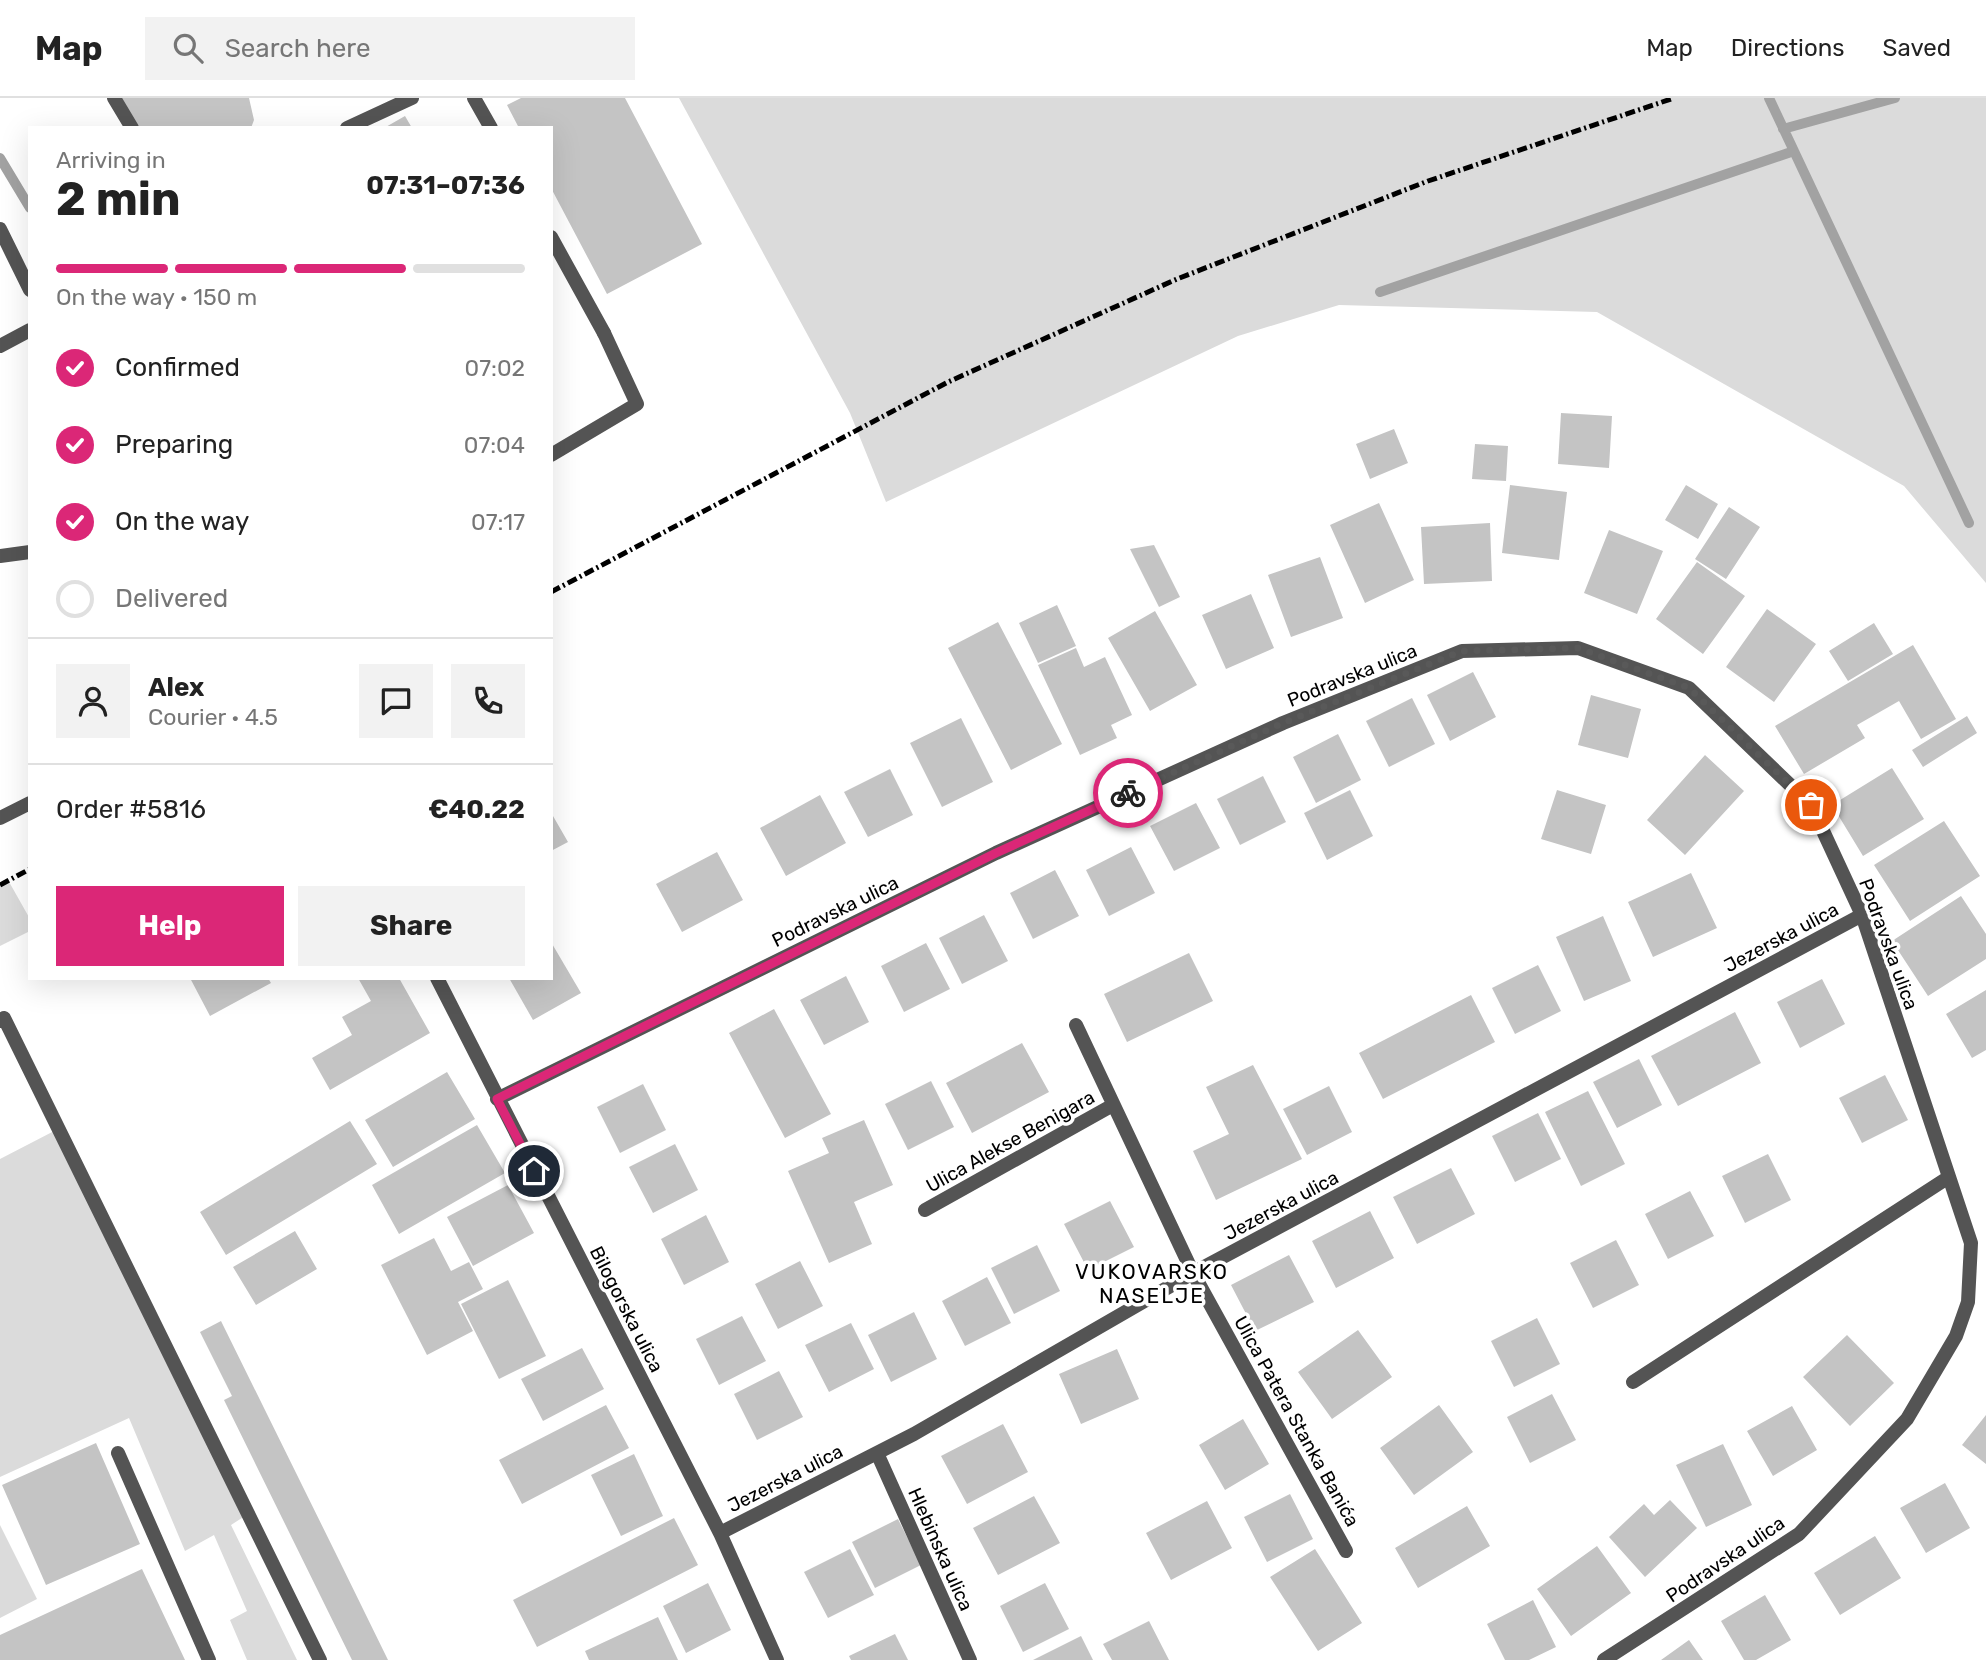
<!DOCTYPE html>
<html lang="en">
<head>
<meta charset="utf-8">
<style>
	:root { --surface:#fff; --page:#f2f2f2; --text:#222; --muted:#767676; --line:#e0e0e0; --accent:#db2777 }
	body { margin:0; font-family:Rubik,sans-serif; background:var(--page); color:var(--text); height:100vh; display:flex; flex-direction:column; font-size:26px; white-space:nowrap }
	* { box-sizing:border-box; margin:0 }
	p { font-size:23px; color:var(--muted) }
	.icon { flex:none; width:38px; height:38px; fill:none; stroke:currentColor; stroke-width:2; stroke-linecap:round; stroke-linejoin:round }
	.map { position:relative; flex:1; overflow:hidden }
	.side { position:absolute; left:28px; top:28px; width:525px; height:854px; display:flex; flex-direction:column; background:var(--surface); border-radius:0px; box-shadow:0 7px 28px #0002 }
	.side>* { flex:none }
	.pin { position:absolute; display:grid; place-items:center; width:60px; height:60px; color:#fff; margin:-30px; border:4px solid #fff; border-radius:50%; box-shadow:0 2px 7px #0007 }
	.courier { position:absolute; display:grid; place-items:center; width:70px; height:70px; margin:-35px; border:5px solid #db2777; border-radius:50%; background:#fff; color:#222; box-shadow:0 2px 9px #0007 }
	.summary em { font-style:normal; font-weight:700 }
	.summary div { display:flex; flex-direction:column-reverse }
	.summary { display:flex; align-items:center; justify-content:space-between; height:119px; padding:0 28px }
	h1 { font-size:46px; font-weight:700; line-height:52px }
	.bar { display:grid; grid-template-columns:repeat(4,1fr); gap:10px 7px; align-content:center; height:84px; padding:0 28px }
	.bar i { height:9px; border-radius:5px; background:var(--line) }
	.bar .selected { background:var(--accent) }
	.bar p { grid-column:span 4 }
	.line { display:flex; align-items:center; gap:18px; padding:0 28px; border-top:2px solid var(--line) }
	.line div { flex:1 }
	.round { display:grid; place-items:center; flex:none; width:74px; height:74px; border-radius:0px; background:var(--page) }
	ol { padding:0 28px; list-style:none }
	li { display:flex; align-items:center; gap:21px; height:77px }
	li p { margin-inline-start:auto }
	li .icon { padding:7px; border-radius:50%; background:var(--accent); color:#fff; stroke-width:4 }
	li:last-child { color:var(--muted) }
	li i { width:38px; height:38px; border:4px solid var(--line); border-radius:50% }
	.button { display:flex; gap:14px; margin-top:auto; padding:14px 28px }
	.button a { flex:1; height:80px; border-radius:0px; background:var(--accent); color:#fff; font-size:28px; font-weight:700; line-height:80px; text-align:center }
	.button a+a { background:var(--page); color:var(--text) }
	header { display:flex; align-items:center; gap:42px; box-sizing:border-box; height:98px; padding:0 35px; background:var(--surface); border-bottom:2px solid var(--line) }
	header strong { font-size:33px }
	nav { display:flex; gap:38px; margin-inline-start:auto; font-size:24px }
	.search { width:490px; height:63px; background:var(--page); display:flex; align-items:center; gap:18px; box-sizing:border-box; padding:0 24px; border-radius:0px; color:var(--muted); font-size:26px }
	.map>svg:first-child { display:block }
	.green { fill:#dbdbdb }
	.lines { fill:none; stroke-linecap:round; stroke-linejoin:round }
	.stream { stroke:#a2a2a2; stroke-width:10 }
	.building { fill:#c4c4c4 }
	.service { stroke:#545454; stroke-width:14 }
	.minor { stroke:#545454; stroke-width:14 }
	.rail { stroke:#000; stroke-width:5; stroke-dasharray:10 3.5 2 3.5; stroke-linecap:butt }
	.done { stroke:#595959; stroke-width:7; stroke-dasharray:0 12.6 }
	.route { stroke:#db2777; stroke-width:9 }
	.labels { text-anchor:middle; stroke-width:7; stroke-linejoin:round; paint-order:stroke }
	.street-label { font-size:19px; fill:#000; stroke:#fff }
	.neighbourhood-label { font-size:21px; letter-spacing:2px; fill:#000; stroke:#fff }
</style>
</head>
<body>
<header>
<strong>Map</strong>
<div class="search"><svg class="icon" aria-label="search" viewBox="0 0 24 24"><circle cx="10" cy="10" r="6"/><path d="M15 15l6 6"/></svg>Search here</div>
<nav><a>Map</a><a>Directions</a><a>Saved</a></nav>
</header>
<div class="map">
<svg width="1986" height="1562" viewBox="0 0 1986 1562">
	<rect width="100%" height="100%" fill="#fff"/>
	<path class="green" d="M679,0H1986V485L1904,388L1597,214L1339,207L1238,238L886,404L850,315Z
		M8,782L30,821V833L0,848V787Z
		M58,1031L248,1416L231,1427L297,1562H247L230,1522L247,1513L214,1437L185,1453L129,1320L0,1379V1061Z
		M0,1427L37,1501L0,1520Z"/>
	<g class="lines">
		<path class="stream" d="M1769,0L1969,425
			M1783,31L1895,0
			M0,60L30,110
			M1380,194L1794,53"/>
	</g>
	<path class="building" d="M121,0H249L254,22L251,30H138Z
		M521,0H625L702,146L607,196L551,90V30H519L507,7Z
		M405,18L412,30H384Z
		M1561,315L1612,318L1609,370L1558,366Z
		M1394,331L1408,365L1370,381L1356,346Z
		M1475,346L1508,348L1506,383L1472,381Z
		M1510,387L1567,394L1559,462L1502,455Z
		M1686,387L1718,406L1698,441L1665,422Z
		M1379,405L1414,482L1365,505L1330,427Z
		M1729,409L1760,429L1726,481L1695,461Z
		M1490,425L1492,483L1424,486L1421,429Z
		M1609,432L1663,453L1637,516L1584,495Z
		M1154,447L1180,499L1159,509L1130,451Z
		M1320,459L1343,520L1291,539L1268,477Z
		M1697,464L1745,498L1703,556L1656,521Z
		M1251,496L1274,550L1226,571L1202,517Z
		M1057,507L1076,548L1038,565L1019,525Z
		M1767,511L1816,546L1774,604L1726,569Z
		M1155,513L1197,587L1150,613L1108,540Z
		M998,524L1062,646L1011,672L948,550Z
		M1874,525L1893,556L1848,583L1829,553Z
		M1913,547L1956,621L1921,641L1899,603L1857,627L1865,640L1804,676L1775,628Z
		M1076,550L1084,569L1105,559L1132,617L1111,627L1117,640L1080,657L1038,567Z
		M1473,574L1496,619L1450,643L1427,597Z
		M1591,597L1641,611L1628,660L1578,647Z
		M1412,600L1435,646L1389,669L1366,623Z
		M1967,618L1977,635L1923,669L1912,652Z
		M961,620L993,684L942,709L910,645Z
		M1338,636L1361,682L1316,705L1293,659Z
		M1705,657L1744,693L1685,757L1647,722Z
		M1892,670L1924,721L1863,758L1832,707Z
		M890,671L913,717L868,739L844,694Z
		M1263,678L1286,724L1240,747L1217,701Z
		M1350,692L1373,738L1327,762L1304,715Z
		M1557,692L1606,707L1591,756L1541,741Z
		M820,697L846,745L786,778L760,730Z
		M1196,705L1220,750L1174,773L1150,728Z
		M553,718L568,744L551,753V719Z
		M1944,723L1980,778L1910,823L1874,767Z
		M1131,749L1155,795L1109,818L1086,772Z
		M717,754L743,802L682,834L656,786Z
		M1055,772L1079,818L1033,841L1010,795Z
		M1691,775L1717,830L1653,859L1628,804Z
		M1961,798L1986,836V861L1928,898L1892,843Z
		M984,817L1008,863L962,886L939,840Z
		M1603,818L1631,883L1584,903L1556,839Z
		M551,844L581,895L533,922L509,880H551Z
		M926,845L950,891L904,914L881,868Z
		M1189,855L1213,903L1127,944L1104,896Z
		M1538,867L1561,913L1515,936L1492,890Z
		M846,878L869,924L824,947L800,902Z
		M190,880H268L271,885L210,918Z
		M358,880H399L430,935L330,992L312,960L352,937L342,919L371,903Z
		M1822,881L1845,926L1800,950L1777,904Z
		M1986,892V952L1972,960L1946,916Z
		M1471,897L1495,944L1383,1001L1359,955Z
		M774,911L831,1016L785,1040L729,935Z
		M1735,914L1761,965L1678,1008L1651,958Z
		M1022,945L1049,994L972,1035L946,985Z
		M1639,961L1662,1007L1617,1030L1593,984Z
		M1253,967L1302,1061L1216,1102L1193,1053L1229,1036L1206,989Z
		M447,974L475,1021L393,1069L365,1022Z
		M1885,977L1908,1022L1862,1045L1839,1000Z
		M931,983L954,1029L908,1052L885,1006Z
		M643,986L666,1032L620,1055L597,1009Z
		M1329,988L1352,1034L1307,1057L1283,1011Z
		M1588,993L1625,1066L1581,1088L1545,1014Z
		M1538,1015L1561,1061L1515,1084L1492,1038Z
		M864,1022L893,1087L854,1104L872,1146L829,1165L788,1073L829,1055L822,1040Z
		M350,1023L377,1066L226,1157L200,1114Z
		M477,1027L505,1075L399,1136L372,1087Z
		M675,1046L698,1092L653,1115L629,1069Z
		M1768,1056L1791,1102L1745,1125L1722,1078Z
		M1451,1070L1475,1116L1417,1146L1393,1099Z
		M508,1087L534,1135L473,1168L447,1119Z
		M1690,1093L1714,1138L1668,1161L1645,1116Z
		M1110,1103L1134,1149L1088,1172L1064,1126Z
		M1370,1113L1394,1160L1336,1190L1312,1143Z
		M706,1117L729,1164L684,1187L661,1141Z
		M295,1133L317,1171L256,1207L233,1169Z
		M434,1140L451,1173L469,1164L483,1191L458,1204L473,1233L427,1257L381,1167Z
		M1616,1142L1639,1187L1593,1210L1570,1165Z
		M1037,1147L1060,1193L1014,1216L991,1170Z
		M1289,1157L1314,1204L1255,1233L1231,1187Z
		M800,1163L823,1208L778,1231L755,1186Z
		M987,1179L1011,1225L965,1248L942,1203Z
		M508,1182L546,1258L499,1281L461,1206Z
		M914,1214L937,1261L891,1284L868,1237Z
		M742,1218L766,1263L719,1287L696,1241Z
		M1537,1220L1560,1266L1514,1289L1491,1243Z
		M221,1223L339,1462L388,1562H352L224,1302L232,1298L200,1234Z
		M851,1225L874,1271L829,1294L805,1247Z
		M1358,1232L1392,1279L1332,1321L1298,1274Z
		M1847,1237L1894,1285L1850,1328L1803,1279Z
		M582,1250L604,1291L543,1323L521,1281Z
		M1117,1251L1139,1301L1081,1326L1059,1276Z
		M779,1273L803,1319L757,1342L734,1296Z
		M1552,1296L1576,1342L1530,1365L1507,1319Z
		M606,1307L629,1350L522,1406L499,1362Z
		M1439,1307L1473,1354L1414,1397L1380,1350Z
		M1792,1308L1817,1352L1773,1378L1747,1333Z
		M1986,1317V1366L1962,1347Z
		M1243,1321L1269,1366L1225,1392L1199,1347Z
		M1003,1326L1028,1374L967,1406L941,1358Z
		M96,1345L140,1446L46,1487L2,1387Z
		M1723,1346L1752,1407L1706,1429L1676,1367Z
		M634,1356L663,1418L621,1438L591,1377Z
		M1945,1385L1970,1430L1926,1455L1900,1410Z
		M1290,1396L1313,1441L1267,1464L1244,1419Z
		M1034,1398L1060,1445L998,1477L973,1430Z
		M1670,1402L1697,1430L1645,1479L1609,1439L1644,1406L1654,1417Z
		M1207,1403L1232,1450L1171,1482L1146,1435Z
		M1467,1408L1490,1448L1418,1490L1395,1450Z
		M674,1420L698,1467L537,1549L513,1502Z
		M898,1421L921,1467L875,1490L852,1444Z
		M1875,1438L1901,1480L1840,1517L1814,1475Z
		M1597,1448L1631,1495L1571,1538L1537,1491Z
		M850,1451L874,1497L828,1520L804,1474Z
		M1315,1451L1362,1525L1318,1553L1270,1479Z
		M142,1471L185,1562H0V1537Z
		M708,1485L731,1532L686,1555L663,1508Z
		M1045,1485L1069,1531L1023,1554L1000,1508Z
		M1765,1497L1791,1542L1756,1562H1744L1721,1523Z
		M1533,1502L1556,1549L1529,1562H1505L1487,1526Z
		M658,1519L678,1562H589L585,1553Z
		M1149,1523L1169,1562H1112L1103,1546Z
		M895,1536L908,1562H851L849,1558Z
		M1081,1538L1093,1562H1033Z
		M1689,1542L1703,1562H1661Z"/>
	<g class="lines">
		<path class="service" d="M114,0L132,30
			M474,0L491,30
			M347,30L412,0
			M0,131L30,192
			M551,139L604,235
			M0,248L30,232
			M0,458L30,454
			M0,923L4,920L320,1562
			M118,1355L209,1562"/>
		<path class="minor" d="M551,357L637,306L604,235
			M0,720L30,705
			M437,880L720,1435L777,1562
			M1076,927L1193,1175L1346,1453
			M497,1001L996,755L1283,625L1462,553L1578,550L1689,590L1811,707L1862,817L1971,1145L1968,1204L1956,1238L1907,1321L1799,1436L1604,1562
			M925,1112L1113,1007
			M1633,1284L1949,1079
			M877,1355L970,1562
			M720,1435L914,1336L1193,1175L1862,817"/>
		<path class="rail" d="M551,494L948,284L1177,181L1428,83L1674,0
			M0,787L30,771"/>
	</g>
	<g class="lines">
		<path class="done" d="M1128,695L1283,625L1462,553L1578,550L1689,590L1811,707"/>
		<path class="route" d="M534,1073L497,1001L996,755L1128,695"/>
	</g>
	<g class="labels">
		<g class="street-label">
			<text transform="translate(1352 577) rotate(-22)" y="7">Podravska ulica</text>
			<text transform="translate(835 813) rotate(-26)" y="7">Podravska ulica</text>
			<text transform="translate(1781 839) rotate(-28)" y="7">Jezerska ulica</text>
			<text transform="translate(1889 846) rotate(70)" y="7">Podravska ulica</text>
			<text transform="translate(1010 1043) rotate(-29)" y="7">Ulica Alekse Benigara</text>
			<text transform="translate(1281 1107) rotate(-28)" y="7">Jezerska ulica</text>
			<text transform="translate(627 1211) rotate(63)" y="7">Bilogorska ulica</text>
			<text transform="translate(1297 1323) rotate(61)" y="7">Ulica Patera Stanka Banića</text>
			<text transform="translate(785 1380) rotate(-27)" y="7">Jezerska ulica</text>
			<text transform="translate(941 1451) rotate(66)" y="7">Hlebinska ulica</text>
			<text transform="translate(1725 1461) rotate(-34)" y="7">Podravska ulica</text>
		</g>
		<g class="neighbourhood-label">
			<text x="1152" y="1181">VUKOVARSKO<tspan x="1152" dy="24">NASELJE</tspan></text>
		</g>
	</g>
</svg>
<div class="pin" style="left:1811px;top:707px;background:#ea580c"><svg class="icon" aria-label="bag" viewBox="0 0 24 24"><path d="M5 8h14l-1 12H6zM9 8a3 3 0 0 1 6 0"/></svg></div>
<div class="pin" style="left:534px;top:1073px;background:#1f2937"><svg class="icon" aria-label="home" viewBox="0 0 24 24"><path d="M3 11l9-7 9 7M6 9v11h12V9"/></svg></div>
<div class="courier" style="left:1128px;top:695px"><svg class="icon" aria-label="bike" viewBox="0 0 24 24"><circle cx="6" cy="16" r="4"/><circle cx="18" cy="16" r="4"/><path d="M6 16l4-8h5l3 8M10 8l3 8H6M13 5h3"/></svg></div>
<section class="side">
<div class="summary"><div><h1>2 min</h1><p>Arriving in</p></div><em>07:31–07:36</em></div>
<div class="bar"><i class="selected"></i><i class="selected"></i><i class="selected"></i><i></i><p>On the way · 150 m</p></div>
<ol>
<li><svg class="icon" aria-label="check" viewBox="0 0 24 24"><path d="M5 12l5 5 9-10"/></svg>Confirmed<p>07:02</p></li>
<li><svg class="icon" aria-label="check" viewBox="0 0 24 24"><path d="M5 12l5 5 9-10"/></svg>Preparing<p>07:04</p></li>
<li><svg class="icon" aria-label="check" viewBox="0 0 24 24"><path d="M5 12l5 5 9-10"/></svg>On the way<p>07:17</p></li>
<li><i></i>Delivered</li>
</ol>
<div class="line" style="height:126px"><a class="round"><svg class="icon" aria-label="person" viewBox="0 0 24 24"><circle cx="12" cy="8" r="4"/><path d="M4 21q1-7 8-7t8 7"/></svg></a><div><b>Alex</b><p>Courier · 4.5</p></div><a class="round"><svg class="icon" aria-label="chat" viewBox="0 0 24 24"><path d="M4 5h16v11H9l-5 4z"/></svg></a><a class="round"><svg class="icon" aria-label="phone" viewBox="0 0 24 24"><path d="M5 4h4l2 5-3 2q2 4 5 5l2-3 5 2v4C11 20 4 13 5 4z"/></svg></a></div>
<div class="line" style="height:91px"><div>Order #5816</div><b>€40.22</b></div>
<div class="button"><a>Help</a><a>Share</a></div>
</section>
</div>
</body>
</html>
